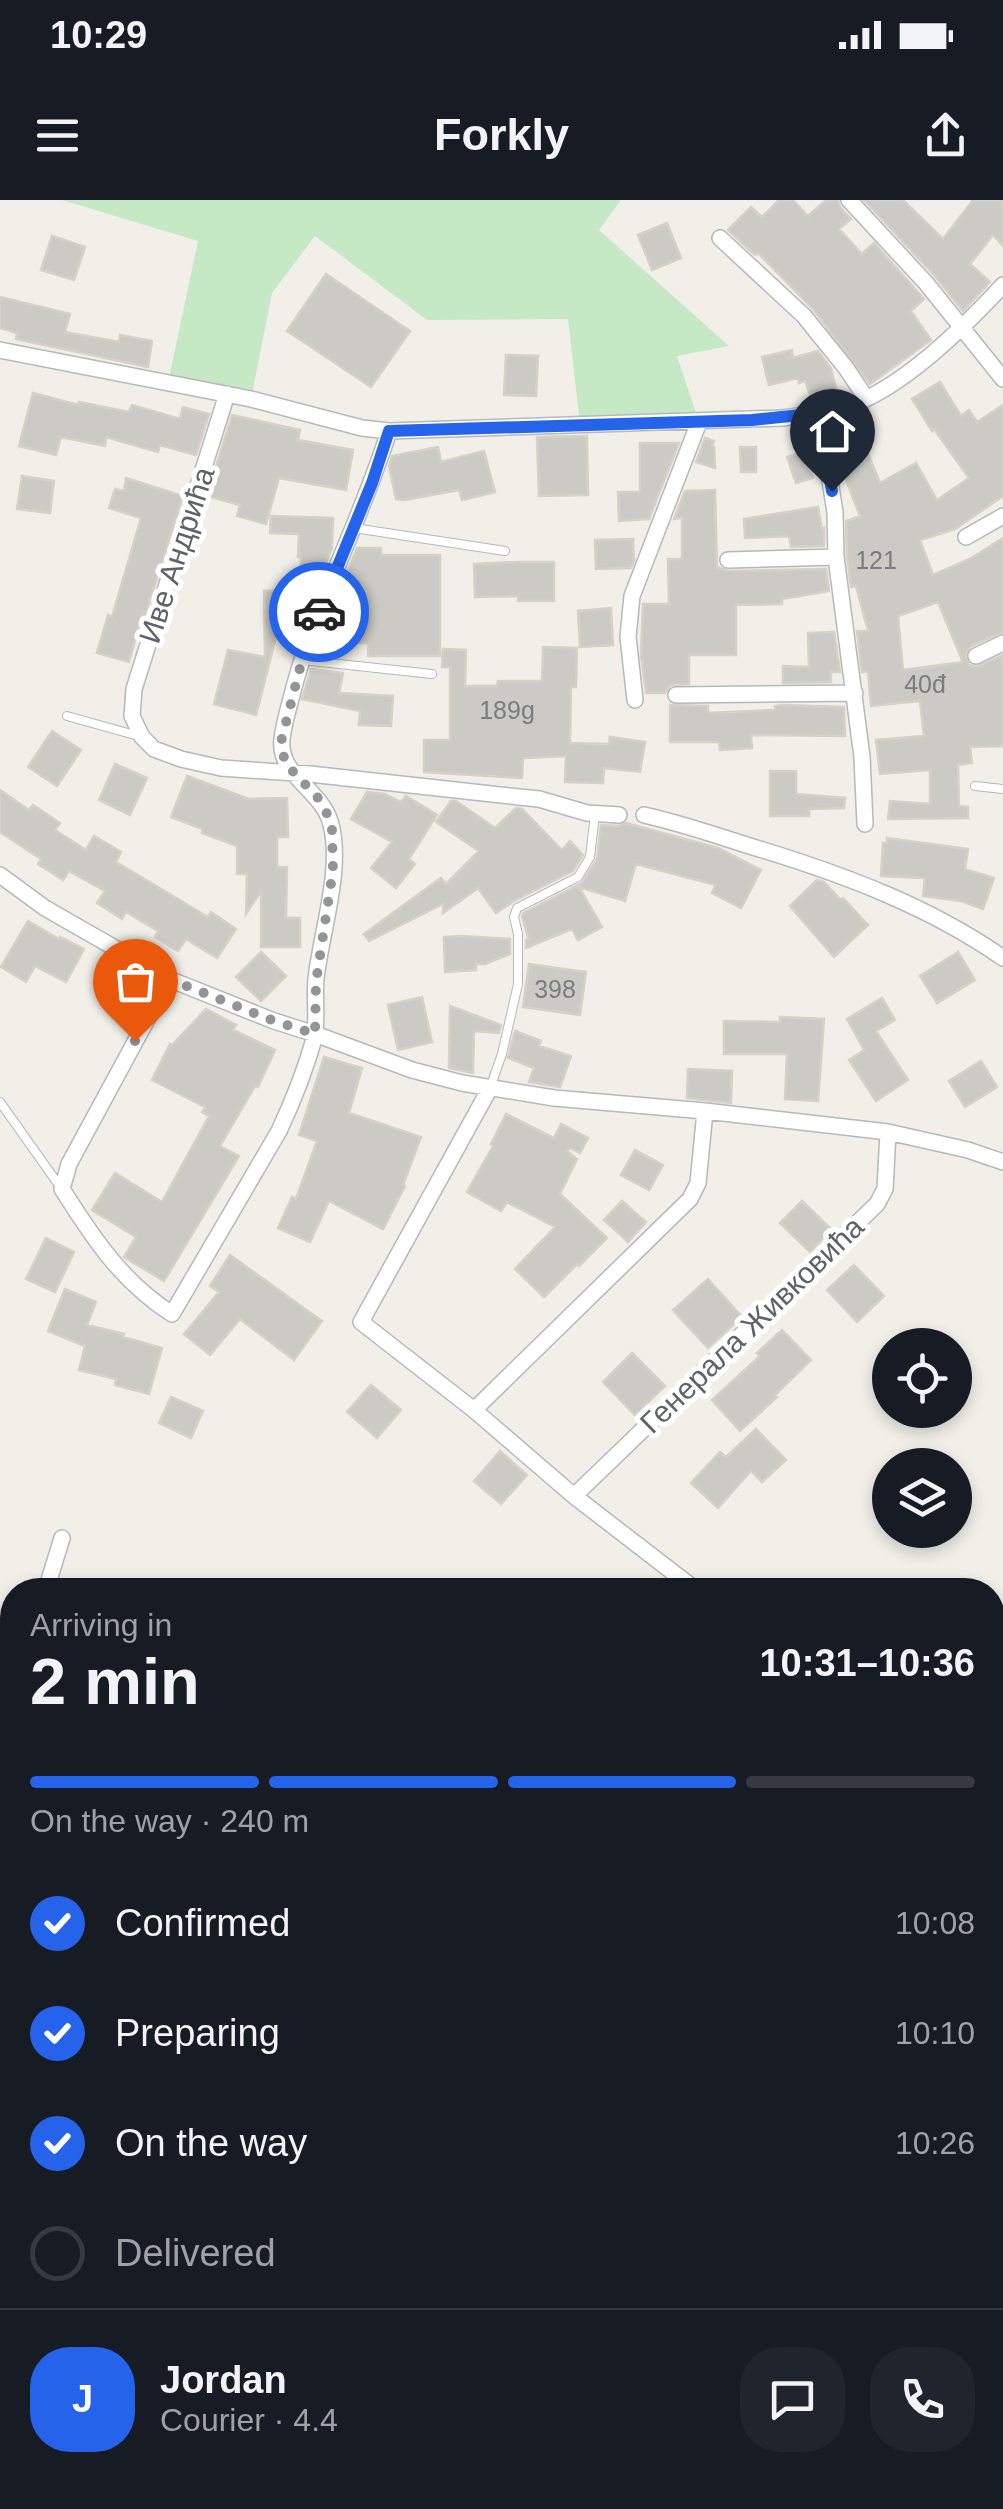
<!DOCTYPE html>
<html lang="en">
<head>
<meta charset="utf-8">
<style>
	:root { --surface:#171b24; --page:#20242c; --text:#f1f3f6; --muted:#9ea1a6; --line:#363941; --accent:#2563eb }
	body { margin:0; font-family:Arial,sans-serif; background:var(--page); color:var(--text); height:100vh; display:flex; flex-direction:column; font-size:38px; white-space:nowrap }
	* { box-sizing:border-box; margin:0 }
	p { font-size:32px; color:var(--muted) }
	.icon { flex:none; width:55px; height:55px; fill:none; stroke:currentColor; stroke-width:2; stroke-linecap:round; stroke-linejoin:round }
	.map { position:relative; flex:1; overflow:hidden }
	.side { position:absolute; left:0px; top:1378px; width:1005px; height:932px; display:flex; flex-direction:column; background:var(--surface); border-radius:40px 40px 0 0; box-shadow:0 5px 15px #0003 }
	.side>* { flex:none }
	.fabs { position:absolute; left:872px; top:1128px; display:grid; gap:20px }
	.fabs a { display:grid; place-items:center; width:100px; height:100px; border-radius:50%; background:var(--surface); box-shadow:0 5px 15px #0003; font-size:50px }
	.pin { position:absolute; display:grid; place-items:center; width:85px; height:85px; color:#fff; margin:-102px -42px; border-radius:50% 50% 50% 0; rotate:-45deg; box-shadow:0 0 10px #0007 }
	.pin .icon { rotate:45deg }
	.courier { position:absolute; display:grid; place-items:center; width:100px; height:100px; margin:-50px; border:8px solid #2563eb; border-radius:50%; background:#fff; color:#222; box-shadow:0 2px 12px #0007 }
	.head em { font-style:normal; font-weight:700 }
	.head div { display:flex; flex-direction:column-reverse }
	.head { display:flex; align-items:center; justify-content:space-between; height:170px; padding:0 30px }
	h1 { font-size:65px; font-weight:700; line-height:75px }
	.bar { display:grid; grid-template-columns:repeat(4,1fr); gap:15px 10px; align-content:center; height:120px; padding:0 30px }
	.bar i { height:12px; border-radius:8px; background:var(--line) }
	.bar .active { background:var(--accent) }
	.bar p { grid-column:span 4 }
	.line { display:flex; align-items:center; gap:25px; padding:0 30px; border-top:2px solid var(--line) }
	.line div { flex:1 }
	.round { display:grid; place-items:center; flex:none; width:105px; height:105px; border-radius:40px; background:var(--page) }
	ol { padding:0 30px; list-style:none }
	li { display:flex; align-items:center; gap:30px; height:110px }
	li p { margin-inline-start:auto }
	li .icon { padding:10px; border-radius:50%; background:var(--accent); color:#fff; stroke-width:4 }
	li:last-child { color:var(--muted) }
	li i { width:55px; height:55px; border:5px solid var(--line); border-radius:50% }
	.status { display:flex; justify-content:space-between; align-items:center; height:70px; padding:0 50px; background:var(--surface); direction:ltr }
	.status svg { height:28px; fill:currentColor }
	header { display:flex; justify-content:space-between; align-items:center; height:130px; padding:0 30px; background:var(--surface); font-size:45px; font-weight:700 }
	.map>svg:first-child { display:block }
	.industrial { fill:url(#industrial-grid) }
	.green { fill:#c5e8c5 }
	.forest { fill:url(#forest-crowns) }
	.building { fill:#cccac5; stroke:#d6d1c6; stroke-width:2.5; fill-rule:evenodd }
	.lines { fill:none; stroke-linecap:round; stroke-linejoin:round }
	.service-casing { stroke:#b5b8bc; stroke-width:10 }
	.minor-casing { stroke:#b5b8bc; stroke-width:18 }
	.primary-casing { stroke:#f2c960; stroke-width:28 }
	.service { stroke:#fff; stroke-width:8 }
	.minor { stroke:#fff; stroke-width:15 }
	.primary { stroke:#fff2af; stroke-width:25 }
	.done { stroke:#929495; stroke-width:10; stroke-dasharray:0 18 }
	.route { stroke:#2563eb; stroke-width:12 }
	.labels { text-anchor:middle; stroke-width:10; stroke-linejoin:round; paint-order:stroke }
	.number-label { font-size:25px; fill:#7a7d7f }
	.street-label { font-size:30px; fill:#5f6368; stroke:#fff }
</style>
</head>
<body>
<div class="status"><b>10:29</b><svg viewBox="0 0 49 12"><path d="M0 12V9h3v3zM5 12V6h3v6zM10 12V3h3v9zM15 12V0h3v12zM26 1h20v11H26zM47 4h2v5h-2z"/></svg></div>
<header><svg class="icon" aria-label="menu" viewBox="0 0 24 24"><path d="M4 6h16M4 12h16M4 18h16"/></svg>Forkly<svg class="icon" aria-label="share" viewBox="0 0 24 24"><path d="M12 15V3M7 8l5-5 5 5M5 13v7h14v-7"/></svg></header>
<div class="map">
<svg width="1003" height="2309" viewBox="0 0 1003 2309">
	<defs>
		<pattern id="industrial-grid" width="8" height="8" patternUnits="userSpaceOnUse" patternTransform="scale(2.5)"><rect width="8" height="8" fill="#e0deda"/><path d="M0 4h8M4 0v8" fill="none" stroke="#b9b8b5"/></pattern>
		<pattern id="forest-crowns" width="20" height="18" patternUnits="userSpaceOnUse" patternTransform="scale(2.5)"><rect width="20" height="18" fill="#c5e8c5"/><path d="M2 6a3 3 0 1 1 6 0M12 15a3 3 0 1 1 6 0" fill="none" stroke="#a3c0a4"/></pattern>
	</defs>
	<rect width="100%" height="100%" fill="#f1efe8"/>
	<path class="industrial" d="M1003,1458V2006L993,1999L992,1467Z"/>
	<path class="green" d="M62,0H621L599,30L729,146L677,156L699,222L580,224L568,119L427,120L315,36L272,93L251,199L168,183L198,41Z"/>
	<path class="forest" d="M0,1666L12,1668V1741L0,1735Z"/>
	<path class="building" d="M779,0H793L808,16L826,0H838L840,7L851,19L839,29L862,54L874,43L924,99L911,111L931,140L870,184L813,109L758,53L755,55L728,30L751,7L762,17Z
		M864,0H903L943,39L973,0H1003V46L993,35L970,64L990,82L963,111L935,76Z
		M667,23L681,58L652,70L638,35Z
		M52,36L85,47L74,80L41,70Z
		M326,74L410,131L371,187L287,131Z
		M0,97L70,114L65,132L119,142L120,135L152,141L148,167L16,139L17,133L0,128Z
		M792,150L793,158L818,151L831,168L838,197L813,202L805,181L799,183L798,178L769,185L762,157Z
		M506,155L538,156L536,196L504,195Z
		M940,182L961,216L969,210L977,222L1003,205V296L955,329L920,340L933,375L970,359L1003,338V432L971,446L965,456L969,465L976,467L1003,455V546L970,547L972,563L958,565L959,606L968,607V618L888,619L890,601L930,604V570L880,574L876,540L924,536L920,501L871,506L868,471L862,472L857,431H868L856,386L851,387L847,356L846,321L860,316L837,257L865,246L880,283L916,263L937,300L969,278L934,229L932,231L912,199ZM938,402L963,462L903,470L898,416Z
		M33,193L78,205L79,202L129,212L132,205L180,219L183,207L209,214L196,255L160,245L158,252L106,237L105,246L61,237L56,255L19,246Z
		M232,215L300,230L298,240L353,250L346,290L279,278L266,324L237,316L240,305L207,296Z
		M587,236L588,295L539,296L537,237Z
		M705,238L714,241L712,247H714L715,268L696,262Z
		M640,243H679L649,319L619,321L618,292H640Z
		M438,247L441,262L484,251L495,292L462,300L459,290L404,300L396,299L389,266L392,256Z
		M740,247H756V272H741Z
		M805,251L813,278L796,283L787,257Z
		M22,276L54,281L50,313L17,309Z
		M126,278L183,296L145,416L142,415L129,462L97,453L108,415L112,417L141,318L109,308L115,289L124,291Z
		M715,290L717,367L728,371L826,369L829,391L782,399V404L736,405V455H689V484L671,485L665,493H646L641,455L643,404H669L668,359H682V318L674,319L685,291Z
		M818,307L822,329L824,328V346L791,347L789,336L745,338L744,319Z
		M271,316L333,318L332,348L317,385L300,384L301,357H298L299,334L270,333Z
		M633,339L634,361L631,368L596,369L595,340Z
		M357,348H381V355H440V456H368V443H335V402Z
		M518,362H554V401H518V396L475,397L474,364Z
		M298,390L299,428L278,429L256,515L214,504L228,450L265,457L264,391Z
		M611,408L613,445L580,447L578,411Z
		M834,432L840,472H831V482L783,483V466L809,467L808,433Z
		M543,447L577,448L576,487H571L570,543L609,544L610,537L645,542L640,572L604,568L603,583L565,582L566,556L523,558L522,578L424,572V540H450V467H442L443,449L466,450L465,486H497L498,481H542Z
		M311,469L343,473L339,493L393,496L391,526L359,525L360,511L302,499Z
		M670,505L708,506V513L775,510V506L782,505L844,507L845,536L751,535L752,548L720,550L719,542H670Z
		M52,531L81,550L57,586L28,567Z
		M115,564L147,578L130,615L99,600Z
		M770,571H796V594L845,598L844,608L809,609V616H770Z
		M187,576L249,599L287,598L288,637H277V667H287L286,718H300V747H261V691L246,714L247,674H237V646L202,633L203,629L171,617Z
		M0,590L29,610L33,605L60,623L55,630L86,650L94,636L121,652L116,662L208,717L211,712L236,729L217,758L186,739L178,751L155,737L158,731L126,712L122,719L97,703L105,691L69,671L63,680L38,664L41,659L0,632Z
		M367,592L385,594L401,602L406,596L437,615L409,659L415,664L396,688L371,668L392,642L351,619Z
		M451,601H456L495,628L516,608L522,609L562,650L570,641L583,655L573,671L514,701L496,713L478,688L443,713V704L369,741L364,734L441,678L446,684L479,651L436,622Z
		M626,623L718,648L761,670L741,708L712,693L716,685L636,664L625,701L579,687L602,727L578,740L572,729L526,748V740H529L522,717L523,713L582,683L597,659L601,625L619,626Z
		M887,638L968,649L965,669L994,678L983,709L961,701L923,696L925,678L881,676L883,643H887Z
		M817,680L824,682L841,700L843,698L868,725L834,757L790,706Z
		M28,721L59,739L60,737L84,749L66,782L35,766L26,782L1,767Z
		M461,736L510,739V754L485,764H476V770L445,772L444,737Z
		M261,752L286,776L261,801L236,777Z
		M958,752L975,780L937,803L920,776Z
		M529,764L586,772L580,815L523,807Z
		M422,797L432,842L398,850L388,805Z
		M882,798L895,820L876,831L908,880L876,901L849,860L864,850L847,819Z
		M450,806L501,825L499,833L474,831L473,873L449,868Z
		M206,809L236,825L233,830L275,850L258,887L255,886L220,946L239,956L164,1081L124,1057L136,1037L92,1010L115,973L162,1002L209,916L202,912L205,907L152,880L170,844L172,845Z
		M780,817L824,819L818,901L785,899L787,854H724V821L780,822Z
		M515,831L541,841L539,846L571,856L560,887L529,882L534,868L508,858Z
		M324,857L362,868L349,913L421,937L403,985L405,986L383,1029L329,1001L310,1042L278,1028L292,997L296,999L317,941L299,935Z
		M981,861L997,887L965,907L949,881Z
		M688,869L732,871L731,903L687,898Z
		M506,914L554,938L561,924L588,938L580,953L570,948L567,951L577,959L560,994L607,1038L579,1066L577,1064L544,1097L515,1069L555,1027L507,1002L501,1011L467,992L493,946L491,944Z
		M635,950L663,965L649,990L621,975Z
		M622,1001L646,1022L628,1042L604,1020Z
		M802,1001L832,1030L810,1052L780,1023Z
		M46,1038L74,1052L55,1092L26,1079Z
		M230,1055L322,1121L294,1160L240,1119L210,1155L184,1134L219,1092L210,1086Z
		M854,1065L884,1096L857,1122L827,1090Z
		M708,1079L742,1117L708,1148L673,1110Z
		M65,1089L96,1102L87,1125L124,1134L123,1137L162,1148L149,1194L115,1185L116,1179L79,1170L85,1146L48,1131Z
		M782,1130L811,1160L775,1195L777,1197L740,1231L712,1200L760,1156L757,1153Z
		M632,1153L665,1186L635,1215L603,1182Z
		M371,1185L401,1210L377,1238L347,1212Z
		M171,1197L203,1211L191,1238L159,1223Z
		M756,1229L786,1260L762,1282L751,1271L718,1308L691,1283L720,1252L726,1257Z
		M500,1251L527,1275L501,1304L474,1281Z"/>
	<g class="lines">
		<g class="service-casing">
			<path id="service" d="M354,328L505,351
				M302,460L432,474
				M67,516L142,537
				M975,586L1003,589
				M490,888L502,854L518,784V734L514,717L517,708L578,677L590,657L595,614
				M0,902L61,988
				M992,1596L1003,1585
				M992,1781L1003,1791
				M992,1822L1003,1833
				M992,1863L1003,1875
				M119,2309L127,2298"/>
		</g>
		<g class="minor-casing">
			<path id="minor" d="M849,0L926,83L1003,179
				M720,38L804,116L846,168L866,198
				M0,150L251,199L362,228L389,231L782,218C806,215 829,212 851,205C905,186 965,126 1003,85
				M227,194L134,489L132,516L142,537L154,549L181,559L221,568L310,574L519,597L539,599L587,613L619,615
				M819,213L835,312L836,357L862,557L865,624
				M966,337L1003,316
				M728,360L836,357
				M976,456L1003,443
				M676,495L855,493
				M635,500L628,437L632,396L699,222
				M644,615C685,624 723,638 763,650C847,676 930,707 1003,758
				M0,675L45,708L169,779L274,821L315,834L412,870L462,883L554,898L705,911L888,932L968,950L1003,962
				M169,779L69,964L62,989C93,1038 122,1082 172,1114L279,931C293,901 305,871 314,839C318,820 314,798 316,779C321,732 344,666 330,621C320,589 278,575 282,539C284,521 290,504 294,487C318,399 362,318 389,231
				M490,888L361,1122L474,1210L574,1296L696,1390
				M474,1210L690,999L698,983L705,911
				M574,1296L877,1004L885,989L888,932
				M46,1390L62,1338
				M0,1549L12,1506
				M0,1666L12,1668
				M0,2113L12,2112"/>
		</g>
		<g class="primary-casing">
			<path id="primary" d="M992,1448L1003,1440
				M286,2309L296,2298"/>
		</g>
		<use href="#service" class="service"/>
		<use href="#minor" class="minor"/>
		<use href="#primary" class="primary"/>
	</g>
	<g class="lines">
		<path class="done" d="M135,841L169,779L274,821L315,834L316,782L333,670L332,630L330,619L318,598L285,563L281,542L302,460L319,412"/>
		<path class="route" d="M319,412L372,283L389,231L752,220L819,213L832,291"/>
	</g>
	<g class="labels">
		<g class="number-label">
			<text x="876" y="369">121</text>
			<text x="925" y="493">40đ</text>
			<text x="507" y="519">189g</text>
			<text x="555" y="798">398</text>
		</g>
		<g class="street-label">
			<text transform="translate(177 355) rotate(-72)" y="10">Иве Андрића</text>
			<text transform="translate(752 1125) rotate(-44)" y="10">Генерала Живковића</text>
		</g>
	</g>
</svg>
<div class="fabs">
<a><svg class="icon" aria-label="locate" viewBox="0 0 24 24"><circle cx="12" cy="12" r="6"/><path d="M12 2v4M12 18v4M2 12h4M18 12h4"/></svg></a>
<a><svg class="icon" aria-label="layers" viewBox="0 0 24 24"><path d="M12 4l9 5-9 5-9-5zM3 14l9 5 9-5"/></svg></a>
</div>
<div class="pin" style="left:135px;top:841px;background:#ea580c"><svg class="icon" aria-label="bag" viewBox="0 0 24 24"><path d="M5 8h14l-1 12H6zM9 8a3 3 0 0 1 6 0"/></svg></div>
<div class="pin" style="left:832px;top:291px;background:#1f2937"><svg class="icon" aria-label="home" viewBox="0 0 24 24"><path d="M3 11l9-7 9 7M6 9v11h12V9"/></svg></div>
<div class="courier" style="left:319px;top:412px"><svg class="icon" aria-label="car" viewBox="0 0 24 24"><path d="M5 17H2v-5l4-1 3-4h7l3 4 3 1v5h-3M9 17h6M6 11h13"/><circle cx="7" cy="17" r="2"/><circle cx="17" cy="17" r="2"/></svg></div>
<section class="side">
<div class="head"><div><h1>2 min</h1><p>Arriving in</p></div><em>10:31–10:36</em></div>
<div class="bar"><i class="active"></i><i class="active"></i><i class="active"></i><i></i><p>On the way · 240 m</p></div>
<ol>
<li><svg class="icon" aria-label="check" viewBox="0 0 24 24"><path d="M5 12l5 5 9-10"/></svg>Confirmed<p>10:08</p></li>
<li><svg class="icon" aria-label="check" viewBox="0 0 24 24"><path d="M5 12l5 5 9-10"/></svg>Preparing<p>10:10</p></li>
<li><svg class="icon" aria-label="check" viewBox="0 0 24 24"><path d="M5 12l5 5 9-10"/></svg>On the way<p>10:26</p></li>
<li><i></i>Delivered</li>
</ol>
<div class="line" style="height:180px"><b class="round" style="background:var(--accent);color:#fff">J</b><div><b>Jordan</b><p>Courier · 4.4</p></div><a class="round"><svg class="icon" aria-label="chat" viewBox="0 0 24 24"><path d="M4 5h16v11H9l-5 4z"/></svg></a><a class="round"><svg class="icon" aria-label="phone" viewBox="0 0 24 24"><path d="M5 4h4l2 5-3 2q2 4 5 5l2-3 5 2v4C11 20 4 13 5 4z"/></svg></a></div>
</section>
</div>
</body>
</html>
